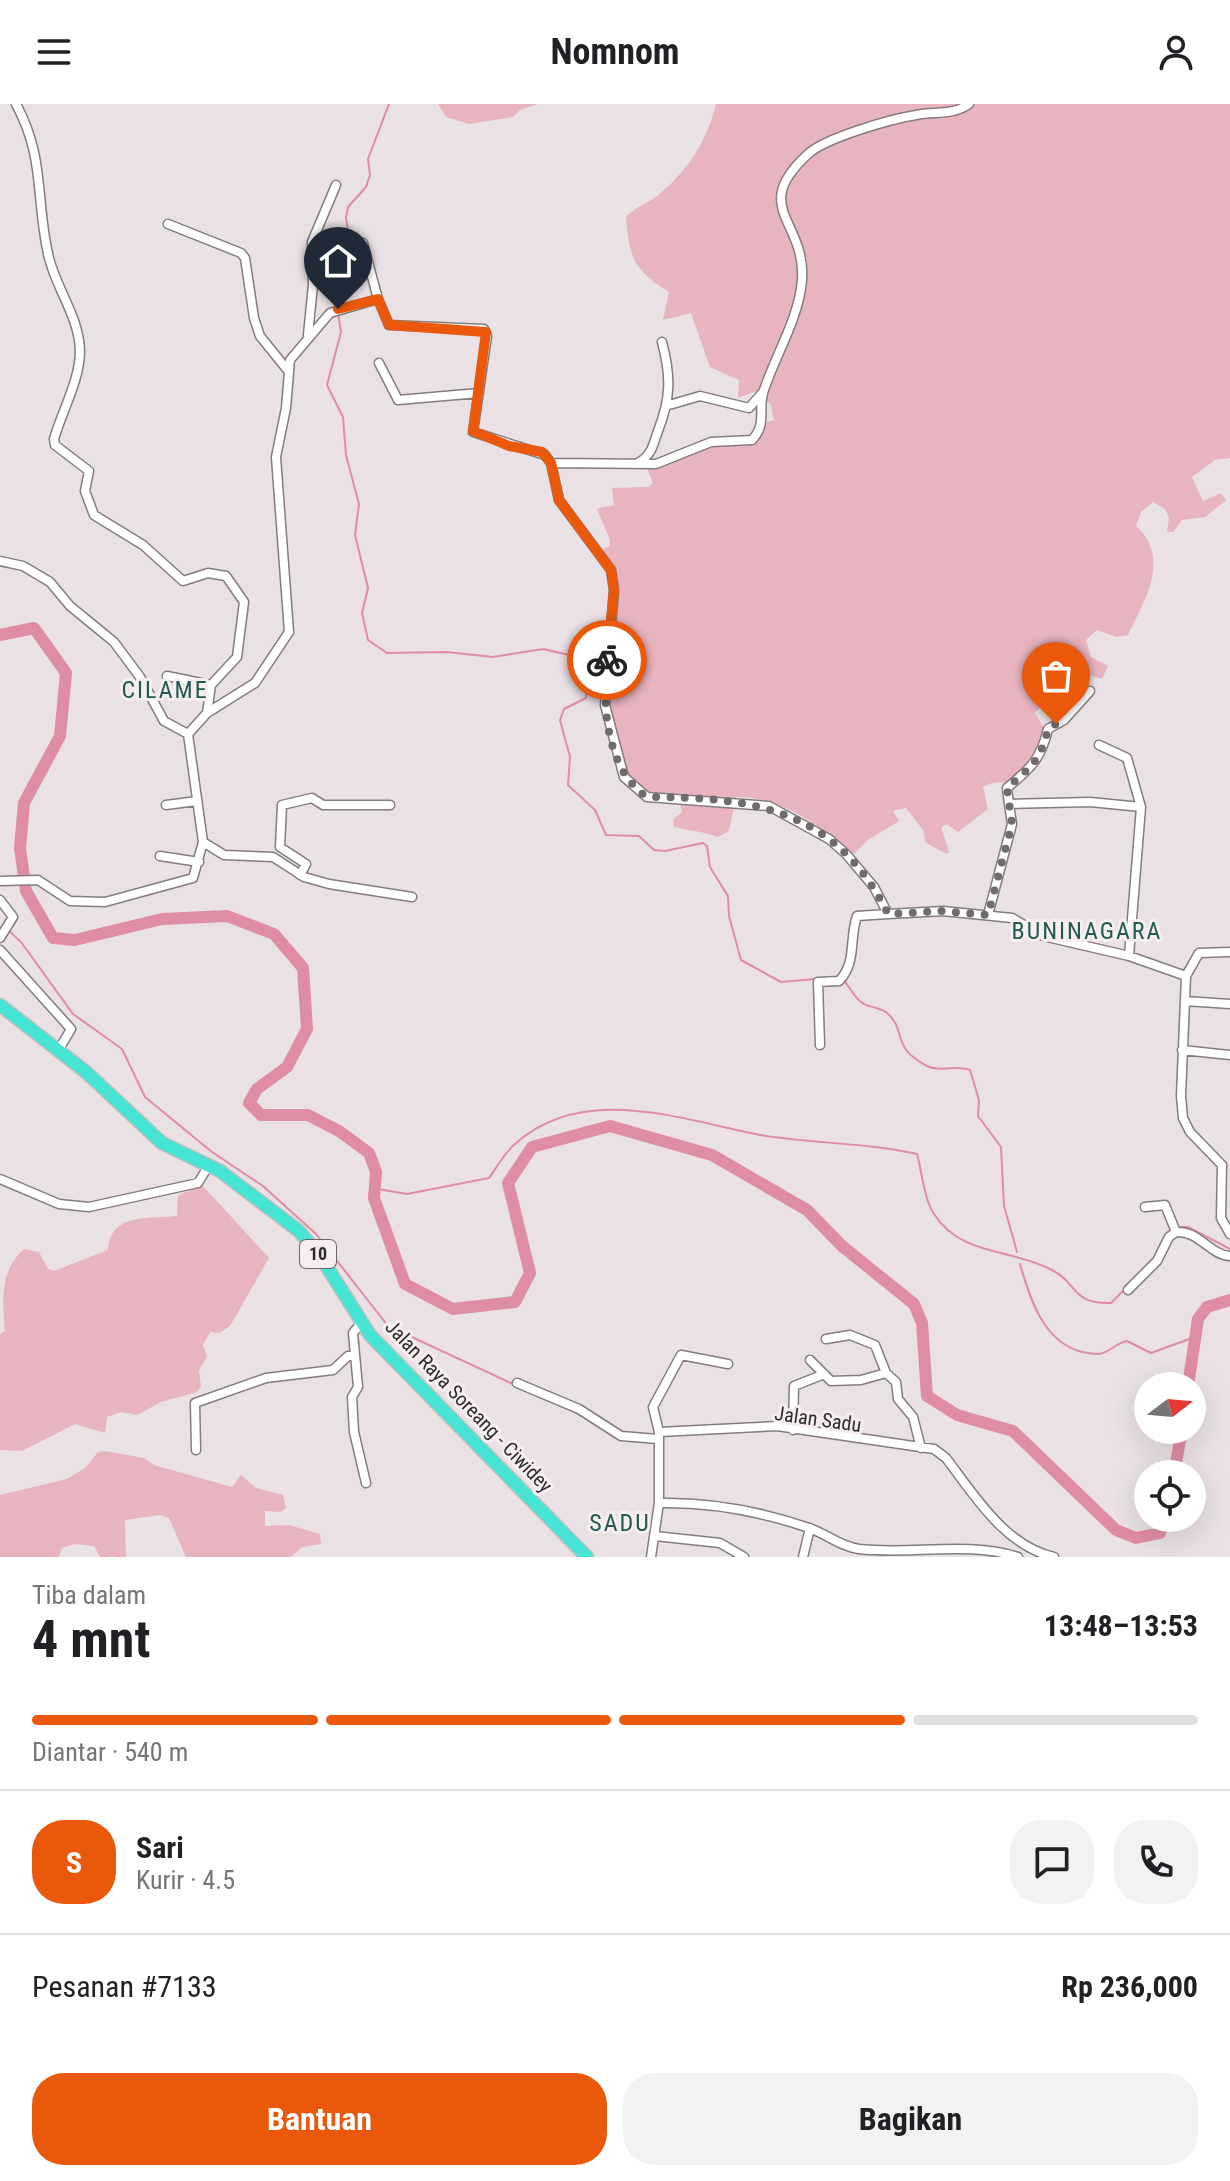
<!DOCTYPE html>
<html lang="id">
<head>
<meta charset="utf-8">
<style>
	:root { --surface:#fff; --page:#f2f2f2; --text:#202124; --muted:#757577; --line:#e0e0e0; --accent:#ea580c }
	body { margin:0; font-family:"Roboto Condensed",sans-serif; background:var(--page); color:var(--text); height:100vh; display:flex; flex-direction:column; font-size:30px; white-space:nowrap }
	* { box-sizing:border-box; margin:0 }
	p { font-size:26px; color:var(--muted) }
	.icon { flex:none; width:44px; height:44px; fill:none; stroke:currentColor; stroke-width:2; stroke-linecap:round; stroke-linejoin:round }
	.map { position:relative; height:1453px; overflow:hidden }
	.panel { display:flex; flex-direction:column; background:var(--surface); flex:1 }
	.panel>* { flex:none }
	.needle { width:52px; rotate:74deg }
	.controls { position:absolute; left:1134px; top:1268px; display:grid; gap:16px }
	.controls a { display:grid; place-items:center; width:72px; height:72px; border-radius:50%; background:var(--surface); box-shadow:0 8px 32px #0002; font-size:40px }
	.pin { position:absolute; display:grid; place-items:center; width:68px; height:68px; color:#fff; margin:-82px -34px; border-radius:50% 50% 50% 0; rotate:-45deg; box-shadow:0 0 8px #0007 }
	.pin .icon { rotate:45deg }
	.courier { position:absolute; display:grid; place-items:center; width:80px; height:80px; margin:-40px; border:6px solid #ea580c; border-radius:50%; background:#fff; color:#222; box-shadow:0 2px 10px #0007 }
	.overview em { font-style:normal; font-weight:700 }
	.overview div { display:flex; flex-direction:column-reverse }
	.overview { display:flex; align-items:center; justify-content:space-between; height:136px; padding:0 32px }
	h1 { font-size:52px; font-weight:700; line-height:60px }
	.bar { display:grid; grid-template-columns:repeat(4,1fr); gap:12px 8px; align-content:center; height:96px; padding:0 32px }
	.bar i { height:10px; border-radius:6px; background:var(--line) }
	.bar .selected { background:var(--accent) }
	.bar p { grid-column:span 4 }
	.line { display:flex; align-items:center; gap:20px; padding:0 32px; border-top:2px solid var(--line) }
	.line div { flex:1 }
	.round { display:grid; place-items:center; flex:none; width:84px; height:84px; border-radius:32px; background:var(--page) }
	.button { display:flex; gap:16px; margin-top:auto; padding:16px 32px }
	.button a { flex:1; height:92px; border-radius:32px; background:var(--accent); color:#fff; font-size:32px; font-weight:700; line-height:92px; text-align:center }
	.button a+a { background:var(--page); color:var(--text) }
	header { display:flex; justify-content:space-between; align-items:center; height:104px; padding:0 32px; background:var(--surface); font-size:36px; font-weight:700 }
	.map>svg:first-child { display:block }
	.green { fill:#e8b4c0 }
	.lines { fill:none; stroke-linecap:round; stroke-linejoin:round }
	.stream { stroke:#df8da4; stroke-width:2 }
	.river { stroke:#df8da4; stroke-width:12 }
	.minor-casing { stroke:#847c7e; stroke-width:11 }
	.highway-casing { stroke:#c1bfc0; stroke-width:15 }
	.minor { stroke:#fff; stroke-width:8 }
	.highway { stroke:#46e4d4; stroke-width:12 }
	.done { stroke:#706b6c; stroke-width:8; stroke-dasharray:0 14.4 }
	.route { stroke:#ea580c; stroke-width:10 }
	.labels { text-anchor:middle; stroke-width:6; stroke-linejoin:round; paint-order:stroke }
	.shield { fill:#f7eef0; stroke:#6b6667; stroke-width:2 }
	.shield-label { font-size:18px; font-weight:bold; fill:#2f2b2c }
	.street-label { font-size:20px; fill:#2f2b2c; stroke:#f7eef0 }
	.quarter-label { font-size:24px; letter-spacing:2px; fill:#215953; stroke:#f7eef0 }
</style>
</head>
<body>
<header><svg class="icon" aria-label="menu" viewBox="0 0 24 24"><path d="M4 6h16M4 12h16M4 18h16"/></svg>Nomnom<svg class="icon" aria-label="person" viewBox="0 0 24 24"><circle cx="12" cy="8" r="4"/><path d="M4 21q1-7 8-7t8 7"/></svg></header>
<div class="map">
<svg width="1230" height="1453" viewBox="0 0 1230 1453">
	<rect width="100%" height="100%" fill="#e9e1e3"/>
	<path class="green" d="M438,0H538L520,6L513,13L469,20L446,13Z
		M716,0H1230V354L1215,356L1192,373L1203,397L1221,389L1226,396L1205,413L1182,416L1173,428H1167L1169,414L1165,405L1153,398L1141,408L1136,422C1172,454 1144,498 1128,531L1116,533L1097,526L1086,536L1091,553L1108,562L1102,575L1085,570L1068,579L1060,573L1045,576L1037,583L1041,602L1035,609C1038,614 1043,621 1044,626C1045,640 1021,677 1007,678C997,679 994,677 983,683L988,705L958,728L947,720L941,723L949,748L947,750L926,739L923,726L906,704L893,707L899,717L868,736L854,750C820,723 782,692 736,693L729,727L718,733C703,727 689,727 674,723L673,716L682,708L680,699L648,690L626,672L607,601L613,466L603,445L610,442V436L597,405L614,401L612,384L648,383L653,379L646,361L707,341L747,340L765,319L774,316L771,301L757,287L738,294L739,276L710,263L691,209L663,216L669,188C634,167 629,153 626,113C635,103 647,100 657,92C688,67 707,37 716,0Z
		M203,1082L269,1154L230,1222L219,1229L210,1228L203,1241L207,1252L199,1267L201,1283L197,1288L161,1298L137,1311L121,1308L107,1313L105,1329L75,1320L22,1347L0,1346V1230L5,1227C2,1194 0,1167 24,1145L39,1148L48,1165L54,1167L108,1146C110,1109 148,1115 177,1112L178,1091Z
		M105,1347L144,1354L154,1361L232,1383L241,1371L256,1384L283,1391L286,1404L281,1408L265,1407V1422L289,1421L320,1430L321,1440L302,1443L291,1453H186L169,1414L159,1411L125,1416L126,1453H100L94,1442L74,1440L62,1444L59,1453H0V1391L67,1375L85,1364L98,1348Z"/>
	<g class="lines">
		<path class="stream" d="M337,202L336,187L351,146L346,114L348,103L366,83L370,71L368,55L389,0
			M338,209L341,228L327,281L343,313L346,351L359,400L355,431L368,484L362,509L368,536L387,549L447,548L493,553L543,545L578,553L587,566L586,594L564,605L560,616L570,653L568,681L595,706L606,731L639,732L654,746L665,747L703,739L707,742L710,763L728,792L729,812L741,856L781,878L837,873
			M8,826L21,838L73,910L122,945L145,993L212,1048L263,1082L316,1130L388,1222L515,1281
			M843,876C851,883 854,895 864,900C871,904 880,903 887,909C908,927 889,942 927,962C942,969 956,960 970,966L979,996L978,1012L1001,1043L1004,1102L1017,1148
			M372,1084L407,1090L489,1074C497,1063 505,1048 515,1040C583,978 683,1016 760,1031C812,1040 865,1038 917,1050C922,1068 924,1095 934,1110C961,1152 1008,1144 1050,1165C1079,1179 1070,1200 1111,1199L1124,1186
			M1179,1123H1188L1230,1145
			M1155,1152L1172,1124
			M1020,1160C1032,1202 1048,1250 1099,1250C1109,1249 1116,1239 1127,1237L1151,1249L1195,1233
			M550,1297L581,1311"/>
		<path class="river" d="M0,531L34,524L66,569L60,632L24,699L20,744L26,787L53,834L75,836L162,815L227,812L274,830L303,864L307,925L287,963L257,985L249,999L261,1011H308L339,1027L369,1049L376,1068L374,1094L405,1180L453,1205L515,1198L530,1169L508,1079L532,1043L610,1022L712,1051L807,1106L842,1142L914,1200L922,1219L927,1292L957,1311L1013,1327L1116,1426L1136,1434L1160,1429L1163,1414
			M1188,1282L1198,1215L1207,1203L1230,1196
			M1174,1370L1182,1326"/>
		<g class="minor-casing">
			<path id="minor" d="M16,0C46,55 35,97 49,154C57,186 79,213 80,247C80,276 62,307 54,335L55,341L89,367L85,387L94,411L143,441L183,477L208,469L226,472L244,498L237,553L211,581L207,609L188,630
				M168,120L241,149L245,154L254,214L260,232L289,268
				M363,139L378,195
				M308,231L313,181L312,138L336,81
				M379,259L398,296L479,289
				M669,301L700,292L749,304L763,288
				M551,359L656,360L711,338L752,336C768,319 757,305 764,286C776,250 799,214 802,176C806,116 749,104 808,50C825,34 891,15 916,11C935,7 952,12 969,0
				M638,359C652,351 653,341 658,327C671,294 671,272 662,238
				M0,457L23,462L50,478L70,502L114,538L140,573L164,617L188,630
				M167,572L211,581
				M207,609L255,579L289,528L276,353L286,304L290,256L330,209L378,195L389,221L484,225L487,232L473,328L545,351L551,359L559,396L611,466L614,486L605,601L624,673L647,693L769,702L829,735L846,750L874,783L888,810L943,807L1012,814L1043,832L1129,852L1186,872
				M1099,641L1127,654L1141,703
				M1009,700L1007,684C1031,664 1041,655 1048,625L1064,616L1090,587
				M166,701L197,697
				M203,738L224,751L273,753L304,773L329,780L412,793
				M160,752L199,758
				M300,771L306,760L280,743L282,701L312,694L323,701H390
				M0,777L38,776L70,797L105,798L193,774L203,738L188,630
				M0,796L13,813L0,834
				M988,811L1012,720L1009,700L1090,698L1141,703L1129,852
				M0,846L71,925L58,947
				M1230,848L1199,849L1186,872L1181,992L1183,1014L1190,1028L1222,1061L1221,1114L1230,1130
				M1185,897L1230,900
				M820,941L818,878L839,877C857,859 849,834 857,812L888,810
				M1182,946L1230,951
				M0,1075L59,1100L89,1103L198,1079L209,1061
				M1145,1103L1165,1101L1176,1128C1198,1126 1210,1151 1230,1152
				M1128,1186L1157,1157L1169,1133L1176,1128
				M362,1218L353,1229L358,1283L352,1293L354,1328L366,1379
				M826,1235L850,1231L875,1241L886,1269L896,1278L898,1295L913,1313L921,1344
				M810,1256L831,1277L861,1276L886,1269
				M517,1279L579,1305L621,1332L658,1335
				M793,1326L794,1282L822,1271
				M659,1328L653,1303L681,1251L728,1260
				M196,1346L195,1299L266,1274L333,1266L348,1252H355
				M659,1399C711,1398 760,1407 809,1424C827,1430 839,1442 859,1445C910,1451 968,1437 1018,1453
				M655,1432L720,1439L744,1453
				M651,1453L659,1399V1328L777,1322L934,1345L946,1354C974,1391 1005,1442 1054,1453
				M803,1453L810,1424"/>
		</g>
		<g class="highway-casing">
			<path id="highway" d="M0,901L86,968L162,1039L220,1067L299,1127L320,1152L370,1231L587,1453"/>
		</g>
		<use href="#minor" class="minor"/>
		<use href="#highway" class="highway"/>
	</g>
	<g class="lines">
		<path class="done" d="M607,556C602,601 606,666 647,693C754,693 836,705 888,810L943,807L988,811L1012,720L1007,684C1032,662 1040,657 1048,625L1056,620"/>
		<path class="route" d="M338,205L378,195L389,221L486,228L473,327L509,342L542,348L551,359L559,396L611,466L614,486L607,556"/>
	</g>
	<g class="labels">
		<rect class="shield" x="300" y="1136" width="36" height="28" rx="6"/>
		<g class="shield-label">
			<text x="318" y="1156">10</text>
		</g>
		<g class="street-label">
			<text transform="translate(469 1302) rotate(46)" y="7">Jalan Raya Soreang - Ciwidey</text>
			<text transform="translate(818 1315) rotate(8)" y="7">Jalan Sadu</text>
		</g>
		<g class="quarter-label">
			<text x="165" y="594">CILAME</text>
			<text x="1087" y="835">BUNINAGARA</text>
			<text x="620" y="1427">SADU</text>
		</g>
	</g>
</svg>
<div class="controls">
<a><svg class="needle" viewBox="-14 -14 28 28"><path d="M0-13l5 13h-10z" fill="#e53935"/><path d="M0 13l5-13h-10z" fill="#757577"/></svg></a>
<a><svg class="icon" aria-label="locate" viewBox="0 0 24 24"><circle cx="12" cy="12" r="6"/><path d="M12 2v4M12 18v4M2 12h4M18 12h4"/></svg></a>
</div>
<div class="pin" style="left:1056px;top:620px;background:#ea580c"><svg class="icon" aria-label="bag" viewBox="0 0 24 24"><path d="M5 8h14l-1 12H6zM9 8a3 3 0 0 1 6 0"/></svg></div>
<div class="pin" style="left:338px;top:205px;background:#1f2937"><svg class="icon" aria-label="home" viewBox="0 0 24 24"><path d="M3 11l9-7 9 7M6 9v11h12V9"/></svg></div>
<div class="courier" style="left:607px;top:556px"><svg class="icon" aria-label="bike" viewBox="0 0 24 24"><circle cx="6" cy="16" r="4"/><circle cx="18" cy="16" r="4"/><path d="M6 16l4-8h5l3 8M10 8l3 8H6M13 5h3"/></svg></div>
</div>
<section class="panel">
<div class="overview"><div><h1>4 mnt</h1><p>Tiba dalam</p></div><em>13:48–13:53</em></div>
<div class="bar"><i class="selected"></i><i class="selected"></i><i class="selected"></i><i></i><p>Diantar · 540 m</p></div>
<div class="line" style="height:144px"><b class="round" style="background:var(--accent);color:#fff">S</b><div><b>Sari</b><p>Kurir · 4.5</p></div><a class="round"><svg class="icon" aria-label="chat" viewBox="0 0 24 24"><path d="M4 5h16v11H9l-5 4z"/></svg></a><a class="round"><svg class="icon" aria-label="phone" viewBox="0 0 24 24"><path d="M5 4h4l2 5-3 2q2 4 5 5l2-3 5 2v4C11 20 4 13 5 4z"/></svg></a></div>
<div class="line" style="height:104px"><div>Pesanan #7133</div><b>Rp 236,000</b></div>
<div class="button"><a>Bantuan</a><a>Bagikan</a></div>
</section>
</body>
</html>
